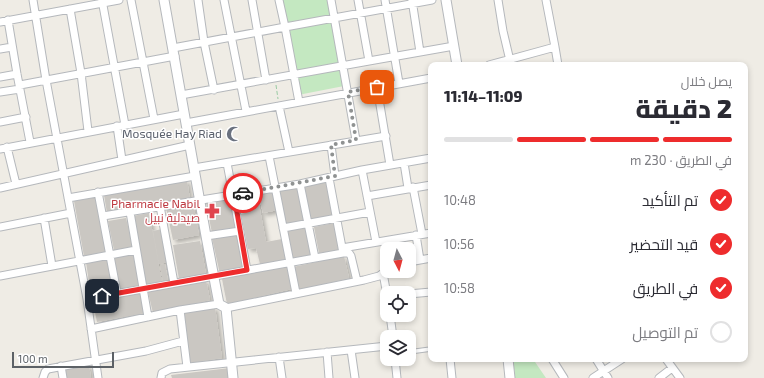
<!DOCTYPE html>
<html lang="ar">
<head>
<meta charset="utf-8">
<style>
	:root { --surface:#fff; --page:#f2f2f3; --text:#2b2b33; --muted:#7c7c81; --line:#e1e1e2; --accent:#ee2c2d }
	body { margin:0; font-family:"Exo 2",Cairo,sans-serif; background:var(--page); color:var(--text); direction:rtl; height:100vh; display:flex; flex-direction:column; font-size:15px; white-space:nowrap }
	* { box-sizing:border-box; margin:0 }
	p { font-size:13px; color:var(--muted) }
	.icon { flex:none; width:22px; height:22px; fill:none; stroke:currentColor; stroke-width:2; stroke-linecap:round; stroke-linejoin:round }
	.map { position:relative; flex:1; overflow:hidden; direction:ltr }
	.drawer { position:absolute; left:428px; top:62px; width:320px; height:300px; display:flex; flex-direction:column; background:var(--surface); border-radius:8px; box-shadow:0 2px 6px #0003; direction:rtl }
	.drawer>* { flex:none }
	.needle { width:26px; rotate:174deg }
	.fabs { position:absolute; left:380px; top:242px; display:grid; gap:8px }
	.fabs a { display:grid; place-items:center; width:36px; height:36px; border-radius:8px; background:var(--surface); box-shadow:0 2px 6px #0003; font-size:20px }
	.scale { position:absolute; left:12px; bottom:10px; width:102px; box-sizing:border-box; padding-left:4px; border:2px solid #5c6166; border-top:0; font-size:11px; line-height:14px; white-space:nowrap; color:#5c6166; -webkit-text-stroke:3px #fff; paint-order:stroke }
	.pin { position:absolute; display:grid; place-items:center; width:34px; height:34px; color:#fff; margin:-17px; border-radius:8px; box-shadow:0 2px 6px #0006 }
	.courier { position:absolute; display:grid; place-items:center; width:40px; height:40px; margin:-20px; border:3px solid #ee2c2d; border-radius:50%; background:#fff; color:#222; box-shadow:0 1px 5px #0007 }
	.headline em { font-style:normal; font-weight:800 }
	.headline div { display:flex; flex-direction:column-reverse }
	.headline { display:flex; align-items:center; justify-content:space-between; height:68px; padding:0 16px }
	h1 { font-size:26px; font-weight:800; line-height:30px }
	.bar { display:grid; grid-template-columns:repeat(4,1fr); gap:6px 4px; align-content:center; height:48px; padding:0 16px }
	.bar i { height:5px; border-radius:3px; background:var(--line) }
	.bar .on { background:var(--accent) }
	.bar p { grid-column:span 4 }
	ol { padding:0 16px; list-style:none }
	li { display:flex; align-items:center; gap:12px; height:44px }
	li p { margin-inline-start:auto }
	li .icon { padding:4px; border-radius:50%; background:var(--accent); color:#fff; stroke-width:4 }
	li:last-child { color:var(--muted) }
	li i { width:22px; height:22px; border:2px solid var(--line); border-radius:50% }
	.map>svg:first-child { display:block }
	.green { fill:#c4e8c1 }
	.building { fill:#cac7c2; filter:url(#shadow) }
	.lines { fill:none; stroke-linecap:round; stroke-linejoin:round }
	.service-casing { stroke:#b5b8bc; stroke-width:5.5 }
	.minor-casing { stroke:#b5b8bc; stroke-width:9 }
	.tertiary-casing { stroke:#b5b8bc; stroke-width:11 }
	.path { stroke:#9acba4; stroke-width:1; stroke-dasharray:4 2; stroke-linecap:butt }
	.service { stroke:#fff; stroke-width:3.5 }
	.minor { stroke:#fff; stroke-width:7 }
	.tertiary { stroke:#fff; stroke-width:9 }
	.done { stroke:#8f9292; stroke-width:4; stroke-dasharray:0 7.2 }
	.route { stroke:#ee2c2d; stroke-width:5 }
	.labels { text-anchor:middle; stroke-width:3; stroke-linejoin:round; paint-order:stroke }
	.worship-label { font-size:12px; fill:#5b616d; stroke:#fff; text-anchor:end }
	.health-label { font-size:12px; fill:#be3a42; stroke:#fff; text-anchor:end }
</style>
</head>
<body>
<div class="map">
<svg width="764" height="378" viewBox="0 0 764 378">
	<defs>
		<filter id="shadow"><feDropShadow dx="3" dy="3" stdDeviation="2" flood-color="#0004"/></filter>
	</defs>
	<rect width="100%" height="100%" fill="#efece5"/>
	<path class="green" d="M280,0H329L344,86L298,95Z
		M513,359H533L546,378H515Z"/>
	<path class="building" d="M187,180L190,199L107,213L104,195Z
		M327,180L333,215L310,219L304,184Z
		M299,187L305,221L285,225L279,190Z
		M274,189L278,210L263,213L258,193Z
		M257,193L266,242L282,239L286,259L260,264L256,248L248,249L241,214L249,212L246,196Z
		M97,197L108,251L84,256L74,201Z
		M231,198L238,227L212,233L206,203Z
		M193,203L199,235L173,240L166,208Z
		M149,213L162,282L146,285L133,216Z
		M126,218L132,246L114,250L108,221Z
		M334,223L339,250L319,253L314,227Z
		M306,227L312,256L293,260L286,231Z
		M162,229L169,262L159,264L153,231Z
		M238,233L245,268L220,274L212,238Z
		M200,241L206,274L179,279L173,245Z
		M133,254L139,286L120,290L114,258Z
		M344,256L349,278L298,290L293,267Z
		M109,258L115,292L91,296L86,262Z
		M165,264L168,281L163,282L160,265Z
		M286,265L292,289L227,304L222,279Z
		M206,280L210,300L153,313L148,292Z
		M140,293L144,313L97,322L93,302Z
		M215,307L222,358L189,363L182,311Z
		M89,365L91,378H66L65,369Z
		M230,368L231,378H172L171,375Z"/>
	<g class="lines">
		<g class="service-casing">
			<path id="service" d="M409,352L431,349"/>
		</g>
		<g class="minor-casing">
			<path id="minor" d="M33,0L46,80L87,299L98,378
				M102,0L125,125
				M131,0L154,119
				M198,0L204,42L214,90
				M224,0L246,111
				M252,0L266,80
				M279,0L285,27L432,0
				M331,0L356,140
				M358,0L369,61L454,46
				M385,0L399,83
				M412,0L420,52
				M498,0L503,31L511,65
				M70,9L81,73L88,131
				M8,20L17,74L30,142
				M0,22L119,0
				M555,47L558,65
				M173,48L285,27L299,102
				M0,49L12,47
				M489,65L555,47L546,0
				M0,77L17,74
				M20,85L175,56
				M377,87L390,165
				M0,92L20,89
				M181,95L369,61
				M279,106L289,152
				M0,122L26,117
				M186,123L431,78
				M117,126L122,160
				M331,145L335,176
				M7,147L16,184
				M0,149L184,114
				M269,156L296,293
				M227,163L247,270
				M404,163L408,188
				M194,168L386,136
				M362,170L376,242
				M329,178L343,253H349L351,256L357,281
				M300,184L315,258
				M413,187L422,234
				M0,188L190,145
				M98,192L117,293
				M367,196L431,185
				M68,198L195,176
				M160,206L174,283
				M130,212L148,317
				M103,216L300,184L362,170L431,158
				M44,218L52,266
				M0,227L71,213
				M283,228L370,212
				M416,235L420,260
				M206,236L240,231
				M342,248L431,233
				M409,262L431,258
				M383,273L387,295
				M0,276L136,250
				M409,294L431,292
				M87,299L343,253
				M226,308L364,280L379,276L387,270
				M180,310L187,367
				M390,315L393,337
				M91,329L180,310L219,304
				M351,350L355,378
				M327,352L329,378
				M279,357L282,378
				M395,359L397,378
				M450,359L452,378
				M552,359L564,378
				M596,359L608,378
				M666,359L680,378
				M61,366L63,378
				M43,378L45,372L48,369L146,351L183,341
				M161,378L162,373L170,369L387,346
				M593,378L622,359
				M659,378L672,368"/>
		</g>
		<g class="tertiary-casing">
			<path id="tertiary" d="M164,0L206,236L219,304L226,308L233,378
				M446,0L457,65
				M508,359L510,378"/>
		</g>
		<path class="path" d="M276,85L278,99"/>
		<use href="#service" class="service"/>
		<use href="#minor" class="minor"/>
		<use href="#tertiary" class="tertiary"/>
	</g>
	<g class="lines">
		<path class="done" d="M243,193L335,176L331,145L356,140L348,92L377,87"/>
		<path class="route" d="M102,296L247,270L234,195L243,193"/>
	</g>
	<defs>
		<g id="mosque-bare" transform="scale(1.2)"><path d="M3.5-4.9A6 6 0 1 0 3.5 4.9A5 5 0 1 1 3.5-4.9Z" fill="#6b7280" stroke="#fff" stroke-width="2.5" paint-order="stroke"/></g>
		<g id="pharmacy-bare" transform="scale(1.2)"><path d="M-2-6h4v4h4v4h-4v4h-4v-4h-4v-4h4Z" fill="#e0444e" stroke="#fff" stroke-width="2.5" paint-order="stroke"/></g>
	</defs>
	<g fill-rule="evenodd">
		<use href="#mosque-bare" x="234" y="134"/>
		<use href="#pharmacy-bare" x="212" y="211"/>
	</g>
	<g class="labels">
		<g class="worship-label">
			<text x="222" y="138">Mosquée Hay Riad</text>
		</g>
		<g class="health-label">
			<text x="200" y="208">Pharmacie Nabil<tspan x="200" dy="14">صيدلية نبيل</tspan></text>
		</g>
	</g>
</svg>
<div class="fabs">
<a><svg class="needle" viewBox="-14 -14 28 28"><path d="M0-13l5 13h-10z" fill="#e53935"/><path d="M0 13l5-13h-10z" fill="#7c7c81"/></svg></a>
<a><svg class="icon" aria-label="locate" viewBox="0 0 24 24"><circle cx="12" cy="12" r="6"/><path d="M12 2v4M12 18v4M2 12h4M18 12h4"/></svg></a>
<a><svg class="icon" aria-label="layers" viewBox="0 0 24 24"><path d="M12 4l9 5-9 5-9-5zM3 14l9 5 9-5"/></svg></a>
</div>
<div class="scale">100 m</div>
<div class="pin" style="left:377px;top:87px;background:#ea580c"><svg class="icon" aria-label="bag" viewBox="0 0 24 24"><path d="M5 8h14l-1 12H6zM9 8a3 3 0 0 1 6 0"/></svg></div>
<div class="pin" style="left:102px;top:296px;background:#1f2937"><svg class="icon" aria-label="home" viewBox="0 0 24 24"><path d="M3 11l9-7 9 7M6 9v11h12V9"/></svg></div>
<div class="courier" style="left:243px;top:193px"><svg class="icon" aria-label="car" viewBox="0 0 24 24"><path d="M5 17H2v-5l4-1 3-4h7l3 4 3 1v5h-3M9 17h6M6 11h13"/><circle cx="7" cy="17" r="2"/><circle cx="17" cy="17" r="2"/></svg></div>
<section class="drawer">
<div class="headline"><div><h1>2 دقيقة</h1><p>يصل خلال</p></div><em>11:09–11:14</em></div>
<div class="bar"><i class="on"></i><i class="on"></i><i class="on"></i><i></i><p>في الطريق · 230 m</p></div>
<ol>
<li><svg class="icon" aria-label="check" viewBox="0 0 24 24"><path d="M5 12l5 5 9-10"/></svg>تم التأكيد<p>10:48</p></li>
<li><svg class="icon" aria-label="check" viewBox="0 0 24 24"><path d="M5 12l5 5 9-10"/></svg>قيد التحضير<p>10:56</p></li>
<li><svg class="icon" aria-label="check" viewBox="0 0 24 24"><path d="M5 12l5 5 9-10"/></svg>في الطريق<p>10:58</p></li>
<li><i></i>تم التوصيل</li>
</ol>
</section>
</div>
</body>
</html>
